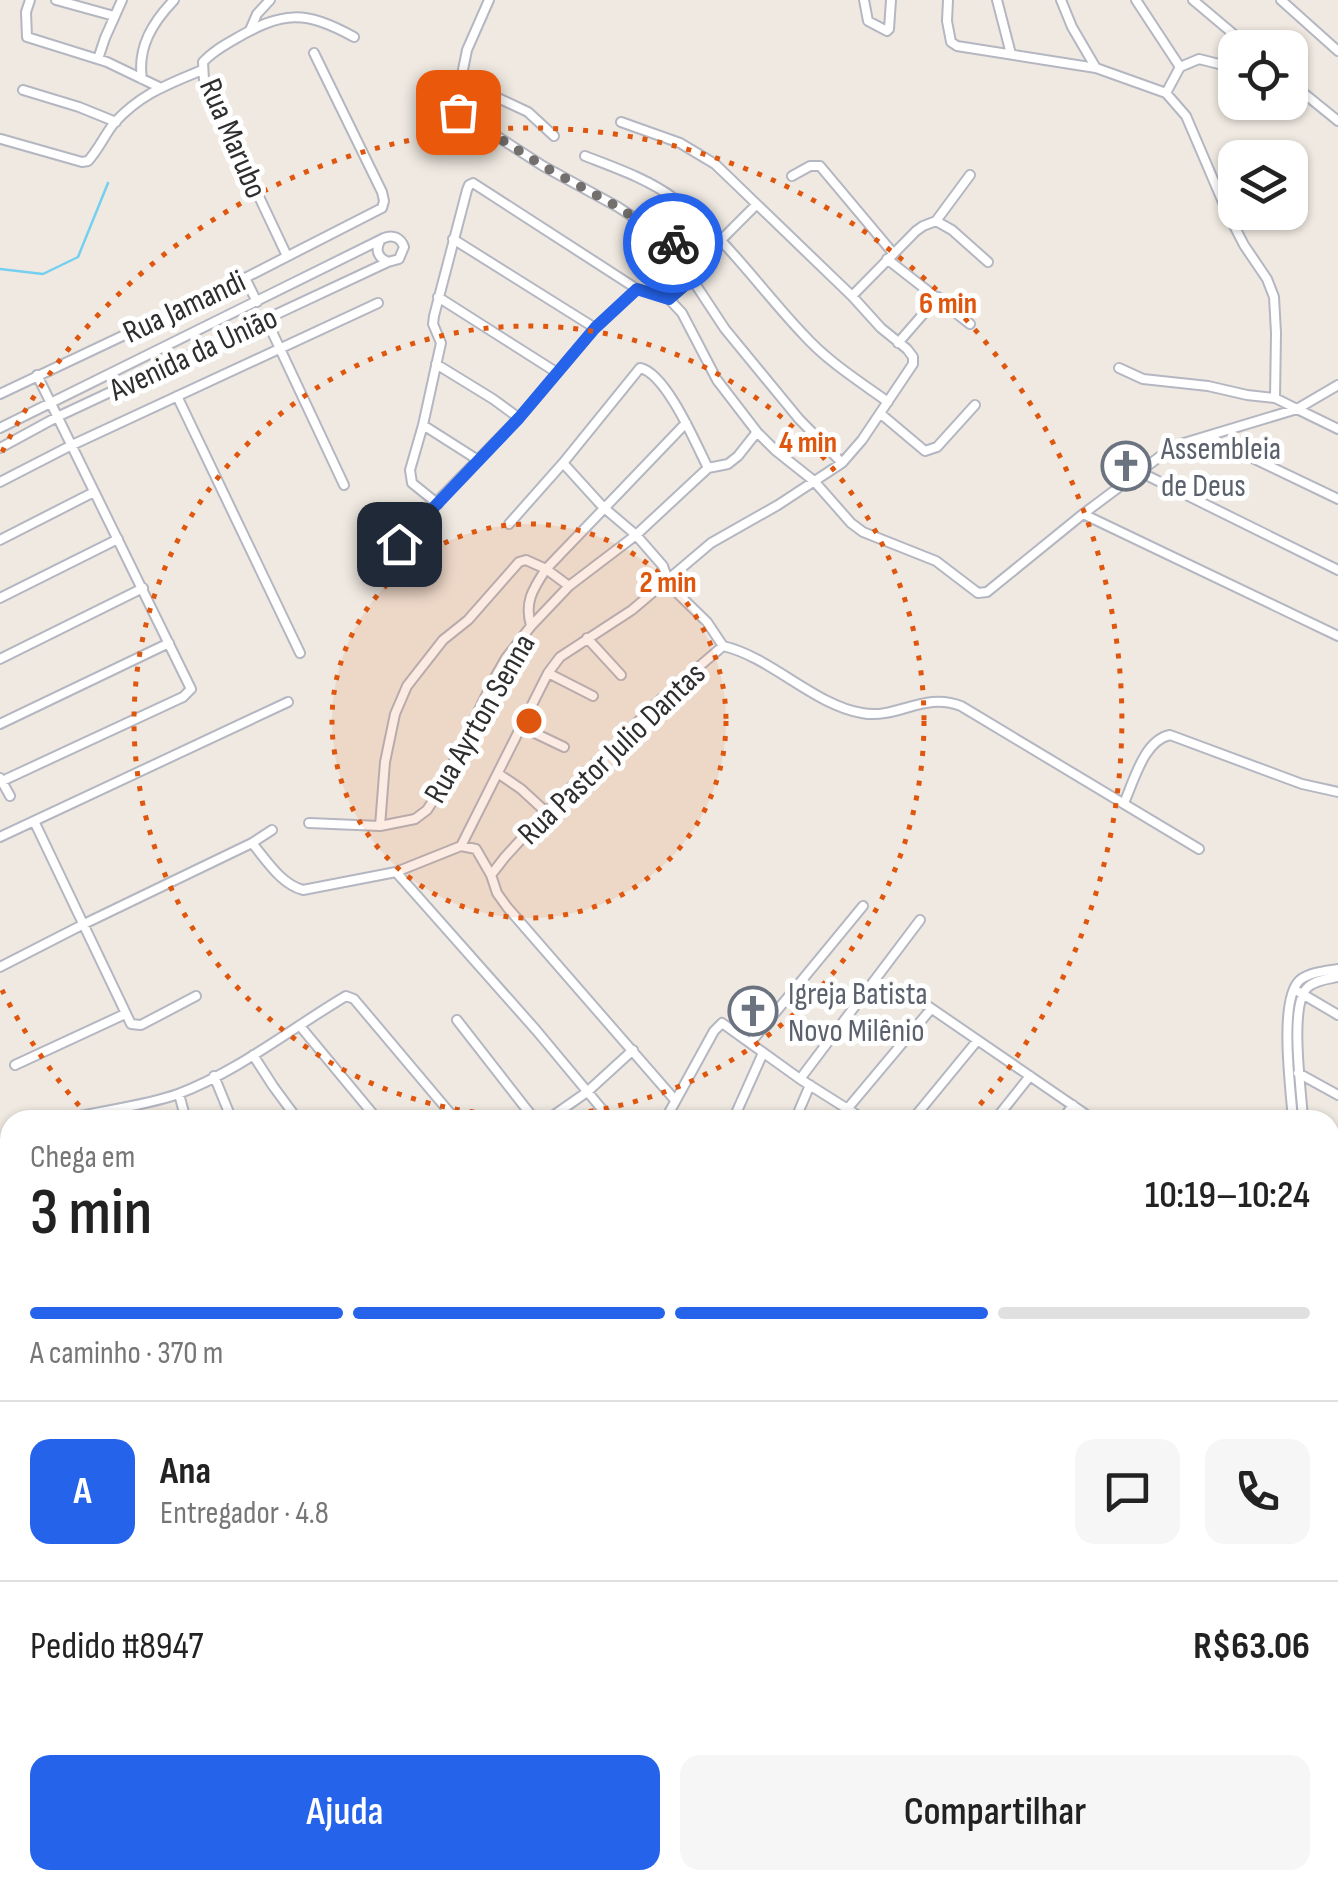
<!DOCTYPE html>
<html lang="pt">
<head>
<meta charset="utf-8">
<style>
	:root { --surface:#fff; --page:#f6f6f6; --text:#222; --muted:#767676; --line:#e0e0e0; --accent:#2563eb }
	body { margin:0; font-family:"Sofia Sans Condensed",sans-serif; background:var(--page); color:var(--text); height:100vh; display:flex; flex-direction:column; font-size:38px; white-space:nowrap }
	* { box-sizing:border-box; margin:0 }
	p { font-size:32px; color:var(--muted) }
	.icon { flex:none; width:55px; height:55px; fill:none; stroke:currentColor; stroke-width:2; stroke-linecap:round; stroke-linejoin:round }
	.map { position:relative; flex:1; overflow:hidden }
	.sheet { position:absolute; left:0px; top:1110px; width:1340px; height:780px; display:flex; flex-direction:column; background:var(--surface); border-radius:30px 30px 0 0; box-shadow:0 2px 8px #0004 }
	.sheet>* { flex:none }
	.fabs { position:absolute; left:1218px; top:30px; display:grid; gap:20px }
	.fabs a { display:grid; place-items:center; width:90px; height:90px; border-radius:20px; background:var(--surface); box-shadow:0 2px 8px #0004; font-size:50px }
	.pin { position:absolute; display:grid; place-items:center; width:85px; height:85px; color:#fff; margin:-42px; border-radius:20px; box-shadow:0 5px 15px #0006 }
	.courier { position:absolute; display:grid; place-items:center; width:100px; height:100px; margin:-50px; border:8px solid #2563eb; border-radius:50%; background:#fff; color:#222; box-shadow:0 2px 12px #0007 }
	.overview em { font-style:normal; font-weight:600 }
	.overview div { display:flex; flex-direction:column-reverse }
	.overview { display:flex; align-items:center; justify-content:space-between; height:170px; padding:0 30px }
	h1 { font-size:65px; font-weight:600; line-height:75px }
	.bar { display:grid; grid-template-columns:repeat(4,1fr); gap:15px 10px; align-content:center; height:120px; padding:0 30px }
	.bar i { height:12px; border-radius:8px; background:var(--line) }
	.bar .current { background:var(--accent) }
	.bar p { grid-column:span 4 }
	.line { display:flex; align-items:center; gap:25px; padding:0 30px; border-top:2px solid var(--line) }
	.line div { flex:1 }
	.round { display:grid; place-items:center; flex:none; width:105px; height:105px; border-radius:20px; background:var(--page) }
	.button { display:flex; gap:20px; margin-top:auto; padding:20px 30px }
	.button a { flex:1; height:115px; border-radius:20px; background:var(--accent); color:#fff; font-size:40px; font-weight:600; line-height:115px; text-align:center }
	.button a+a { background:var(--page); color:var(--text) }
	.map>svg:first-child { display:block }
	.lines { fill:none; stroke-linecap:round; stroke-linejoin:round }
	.stream { stroke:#75cff0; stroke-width:2.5 }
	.street-casing { stroke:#b4b7c1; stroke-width:12 }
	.street { stroke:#fff; stroke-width:8 }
	.done { stroke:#726f6d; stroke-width:10; stroke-dasharray:0 18 }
	.route { stroke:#2563eb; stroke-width:12 }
	.ring { fill:none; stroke:#df570e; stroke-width:5; stroke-dasharray:5 10 }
	.labels { text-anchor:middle; stroke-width:10; stroke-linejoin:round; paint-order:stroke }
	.street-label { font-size:32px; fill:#2e2e2e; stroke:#fff }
	.worship-label { font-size:32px; fill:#5b616d; stroke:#fff; text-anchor:start }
	.centre { fill:#df570e; stroke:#fff; stroke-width:5 }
	.ring-label { font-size:30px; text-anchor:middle; font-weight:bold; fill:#df570e; stroke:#fff; stroke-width:10; stroke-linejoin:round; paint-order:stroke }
</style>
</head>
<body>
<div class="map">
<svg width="1338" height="1890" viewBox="0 0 1338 1890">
	<rect width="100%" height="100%" fill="#efe9e1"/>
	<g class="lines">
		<path class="stream" d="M0,269L43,274L78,257L108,183"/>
		<g class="street-casing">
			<path id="street" d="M30,0L26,12L27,37L107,62L159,87
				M56,0L114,16
				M489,0L467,50L456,104L458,111L543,166L618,207L674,244L682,256L692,279L725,329L799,419L842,463
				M864,0L868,21L887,31L889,29L891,0
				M948,0L947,21L951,42L957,46L1096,68
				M997,0L1011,54
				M1061,0L1072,27L1096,68L1166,93L1186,116L1228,214L1244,245L1267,279L1274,297L1276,333L1275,398
				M1136,0L1180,67
				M1193,0L1250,48
				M1281,0L1338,51
				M250,30L257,14L270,0
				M98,59L105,38L122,0
				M142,79C137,47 153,22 174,0
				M462,81L528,112L554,136
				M1290,82L1338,121
				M23,90L79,107L116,122
				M1166,93L1180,67L1199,59L1235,68
				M1,139L82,162L88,161C99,149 105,134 115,122C142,93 167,85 202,70
				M585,156C616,168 648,179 675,199C725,236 761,290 803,334C827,361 859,381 888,402
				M792,176L810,166H820L893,253
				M936,221L952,230L988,262
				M453,239L595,328
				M287,256L204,80L203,62C212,52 223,46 235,39C283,11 305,10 354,37
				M887,259L970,324
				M245,278L257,302
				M852,296L916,231L923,226L936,221L970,175
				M438,297L556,372
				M669,299L692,279L698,263L756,205
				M266,319L344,485
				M898,343L938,297
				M436,364L493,399L519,418
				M1119,368L1143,379L1208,386L1247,395L1275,398L1297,409L1338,385
				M0,394L245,278L382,208L384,201L382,192L314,53
				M177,396L300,653
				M881,414L925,451L937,447L975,405
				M423,425L478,460
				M0,428L384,238C393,234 401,238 404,247L399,259L388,262C378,258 375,250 380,241
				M1211,438L1338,499
				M0,448L57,417L388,262
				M563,463L603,507L636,535L663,566L670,586L707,622L723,646
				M1138,471L1338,570
				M0,482L70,446L378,303
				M438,504L412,483L410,470L423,425L441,343L433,324L434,316L467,190L469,185L473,183L637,289L669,299L682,313L717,380L757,432L775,450L814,481L851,523L863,532L936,561L978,593L987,592L1083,514L1174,446L1297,409L1338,429
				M1083,514L1338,636
				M509,524L563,463L640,368C666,373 696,444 708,468
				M0,540L94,492
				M384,561L413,526L519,418L595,328L637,289
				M0,598L118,539
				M531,626C524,602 533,589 546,569L686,423
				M587,638L621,675
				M0,659L143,588
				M548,673L593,696
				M0,724L169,643
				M522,727L564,747
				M499,774L521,789L546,812
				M0,778L10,796
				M0,782L183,697L191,689L37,375
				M1124,803C1134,781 1144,740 1170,735L1302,784L1338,792
				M34,821L131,1024L141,1025L196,996
				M309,823L380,826L415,819L427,810L440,790L493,681L506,658L531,626L569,586L636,535L708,468L728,464L738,456L757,432
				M380,826L385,762L395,714L407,686L443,640L468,620L519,562L526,560L546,569L569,586
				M0,837L288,702
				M252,843C267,861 281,884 303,890L396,872L461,846L476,849L491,875
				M461,846L548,673L560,657L632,610L711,543L778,505L842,463L862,440L913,364V357L907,349L881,328L852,296L715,164L680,143L621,122
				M396,872L536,1030L611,1120
				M0,967L84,924L252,843L272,830
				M1299,992L1338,1015
				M922,1002L1094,1120
				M457,1020L535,1120
				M300,1026L378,1120
				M751,1042L863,906
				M253,1055L273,1086L298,1120
				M15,1065L125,1014
				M1298,1073L1338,1095
				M214,1076L232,1120
				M800,1079L920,920
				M179,1094L186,1120
				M675,1100L507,907L497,893L491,875L505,857L546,812L660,700L723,646C771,657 814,705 862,713C897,720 924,691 961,706L1199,849
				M848,1108L931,1009
				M666,1117L682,1120
				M64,1120C101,1110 141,1107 178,1094C237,1072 292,1028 346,996L354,999L456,1120
				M547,1120L587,1092L633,1050
				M665,1120L714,1031L722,1023L800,1079L865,1120
				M733,1120L763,1053
				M795,1120L810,1085
				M912,1120L977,1041
				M995,1120L1030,1076
				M1062,1120L1073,1105
				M1293,1120C1291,1091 1278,999 1300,980C1310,972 1326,971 1338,969
				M1303,1120C1302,1093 1288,1004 1308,987C1316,980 1328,979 1338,977
				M1330,1159L1338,1164
				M0,1167L10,1153
				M1330,1171L1338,1176
				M1330,1193L1334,1186
				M1330,1224L1338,1226
				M1330,1285L1338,1290
				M0,1324L10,1326
				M0,1371L10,1370
				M1330,1610L1336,1590
				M0,1679H10
				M1330,1700L1338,1706
				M0,1816L10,1808
				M748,1880L757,1890
				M934,1880L944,1890
				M1150,1880L1152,1890
				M426,1890L437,1880
				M465,1890L476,1880
				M543,1890L553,1880
				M616,1890L627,1880
				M690,1890L700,1880
				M767,1890L778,1880
				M846,1890L856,1880
				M1034,1890L1078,1880"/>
		</g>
		<use href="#street" class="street"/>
	</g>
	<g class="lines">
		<path class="done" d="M458,112L543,166L618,207L673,243"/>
		<path class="route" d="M399,544L519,418L595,328L637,289L669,299L692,279L682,256L673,243"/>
	</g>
	<circle cx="529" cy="721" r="197" fill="#df570e" fill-opacity=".12"/>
	<g class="ring">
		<circle cx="529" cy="721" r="197"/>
		<circle cx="529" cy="721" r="395"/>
		<path d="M89 1117A592 592 0 0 1 2 990M2 452A592 592 0 1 1 969 1117"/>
	</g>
	<defs>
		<g id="church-ring" transform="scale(2.5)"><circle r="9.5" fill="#fff" stroke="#6b7280" stroke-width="1.5"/><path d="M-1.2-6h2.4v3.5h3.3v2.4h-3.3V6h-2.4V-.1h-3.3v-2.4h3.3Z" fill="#6b7280"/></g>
	</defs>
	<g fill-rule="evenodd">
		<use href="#church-ring" x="1126" y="466"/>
		<use href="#church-ring" x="753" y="1011"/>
	</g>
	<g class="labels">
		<g class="street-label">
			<text transform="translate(234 138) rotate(67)" y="11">Rua Marubo</text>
			<text transform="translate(184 306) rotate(-25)" y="11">Rua Jamandi</text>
			<text transform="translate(193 353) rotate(-25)" y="11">Avenida da União</text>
			<text transform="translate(479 718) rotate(-60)" y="11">Rua Ayrton Senna</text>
			<text transform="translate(611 753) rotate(-44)" y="11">Rua Pastor Julio Dantas</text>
		</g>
		<g class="worship-label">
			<text x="1161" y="459">Assembleia<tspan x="1161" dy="37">de Deus</tspan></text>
			<text x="788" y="1004">Igreja Batista<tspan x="788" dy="37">Novo Milênio</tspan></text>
		</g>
	</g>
	<circle cx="529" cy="721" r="15" class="centre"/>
	<g class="ring-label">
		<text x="948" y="313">6 min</text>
		<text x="808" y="452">4 min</text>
		<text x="668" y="592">2 min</text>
	</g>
</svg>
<div class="fabs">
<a><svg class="icon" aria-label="locate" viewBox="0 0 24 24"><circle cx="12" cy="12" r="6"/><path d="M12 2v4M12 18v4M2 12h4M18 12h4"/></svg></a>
<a><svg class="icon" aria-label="layers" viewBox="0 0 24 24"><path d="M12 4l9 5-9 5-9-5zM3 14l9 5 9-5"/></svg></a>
</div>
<div class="pin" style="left:458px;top:112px;background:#ea580c"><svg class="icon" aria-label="bag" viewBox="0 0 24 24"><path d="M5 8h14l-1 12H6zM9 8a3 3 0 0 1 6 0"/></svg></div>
<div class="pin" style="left:399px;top:544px;background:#1f2937"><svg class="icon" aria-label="home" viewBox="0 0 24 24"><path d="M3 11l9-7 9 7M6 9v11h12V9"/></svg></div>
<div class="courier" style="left:673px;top:243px"><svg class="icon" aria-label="bike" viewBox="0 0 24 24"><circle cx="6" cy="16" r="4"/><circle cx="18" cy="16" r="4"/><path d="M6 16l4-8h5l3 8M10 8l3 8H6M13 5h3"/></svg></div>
<section class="sheet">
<div class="overview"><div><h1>3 min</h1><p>Chega em</p></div><em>10:19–10:24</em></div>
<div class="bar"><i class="current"></i><i class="current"></i><i class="current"></i><i></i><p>A caminho · 370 m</p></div>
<div class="line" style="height:180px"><b class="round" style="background:var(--accent);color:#fff">A</b><div><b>Ana</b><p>Entregador · 4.8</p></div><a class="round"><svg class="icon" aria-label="chat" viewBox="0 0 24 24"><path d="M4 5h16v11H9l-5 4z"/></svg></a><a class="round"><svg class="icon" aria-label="phone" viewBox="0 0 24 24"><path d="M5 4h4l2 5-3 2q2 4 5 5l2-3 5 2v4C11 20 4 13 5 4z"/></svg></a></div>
<div class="line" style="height:130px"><div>Pedido #8947</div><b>R$63.06</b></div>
<div class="button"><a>Ajuda</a><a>Compartilhar</a></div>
</section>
</div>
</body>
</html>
